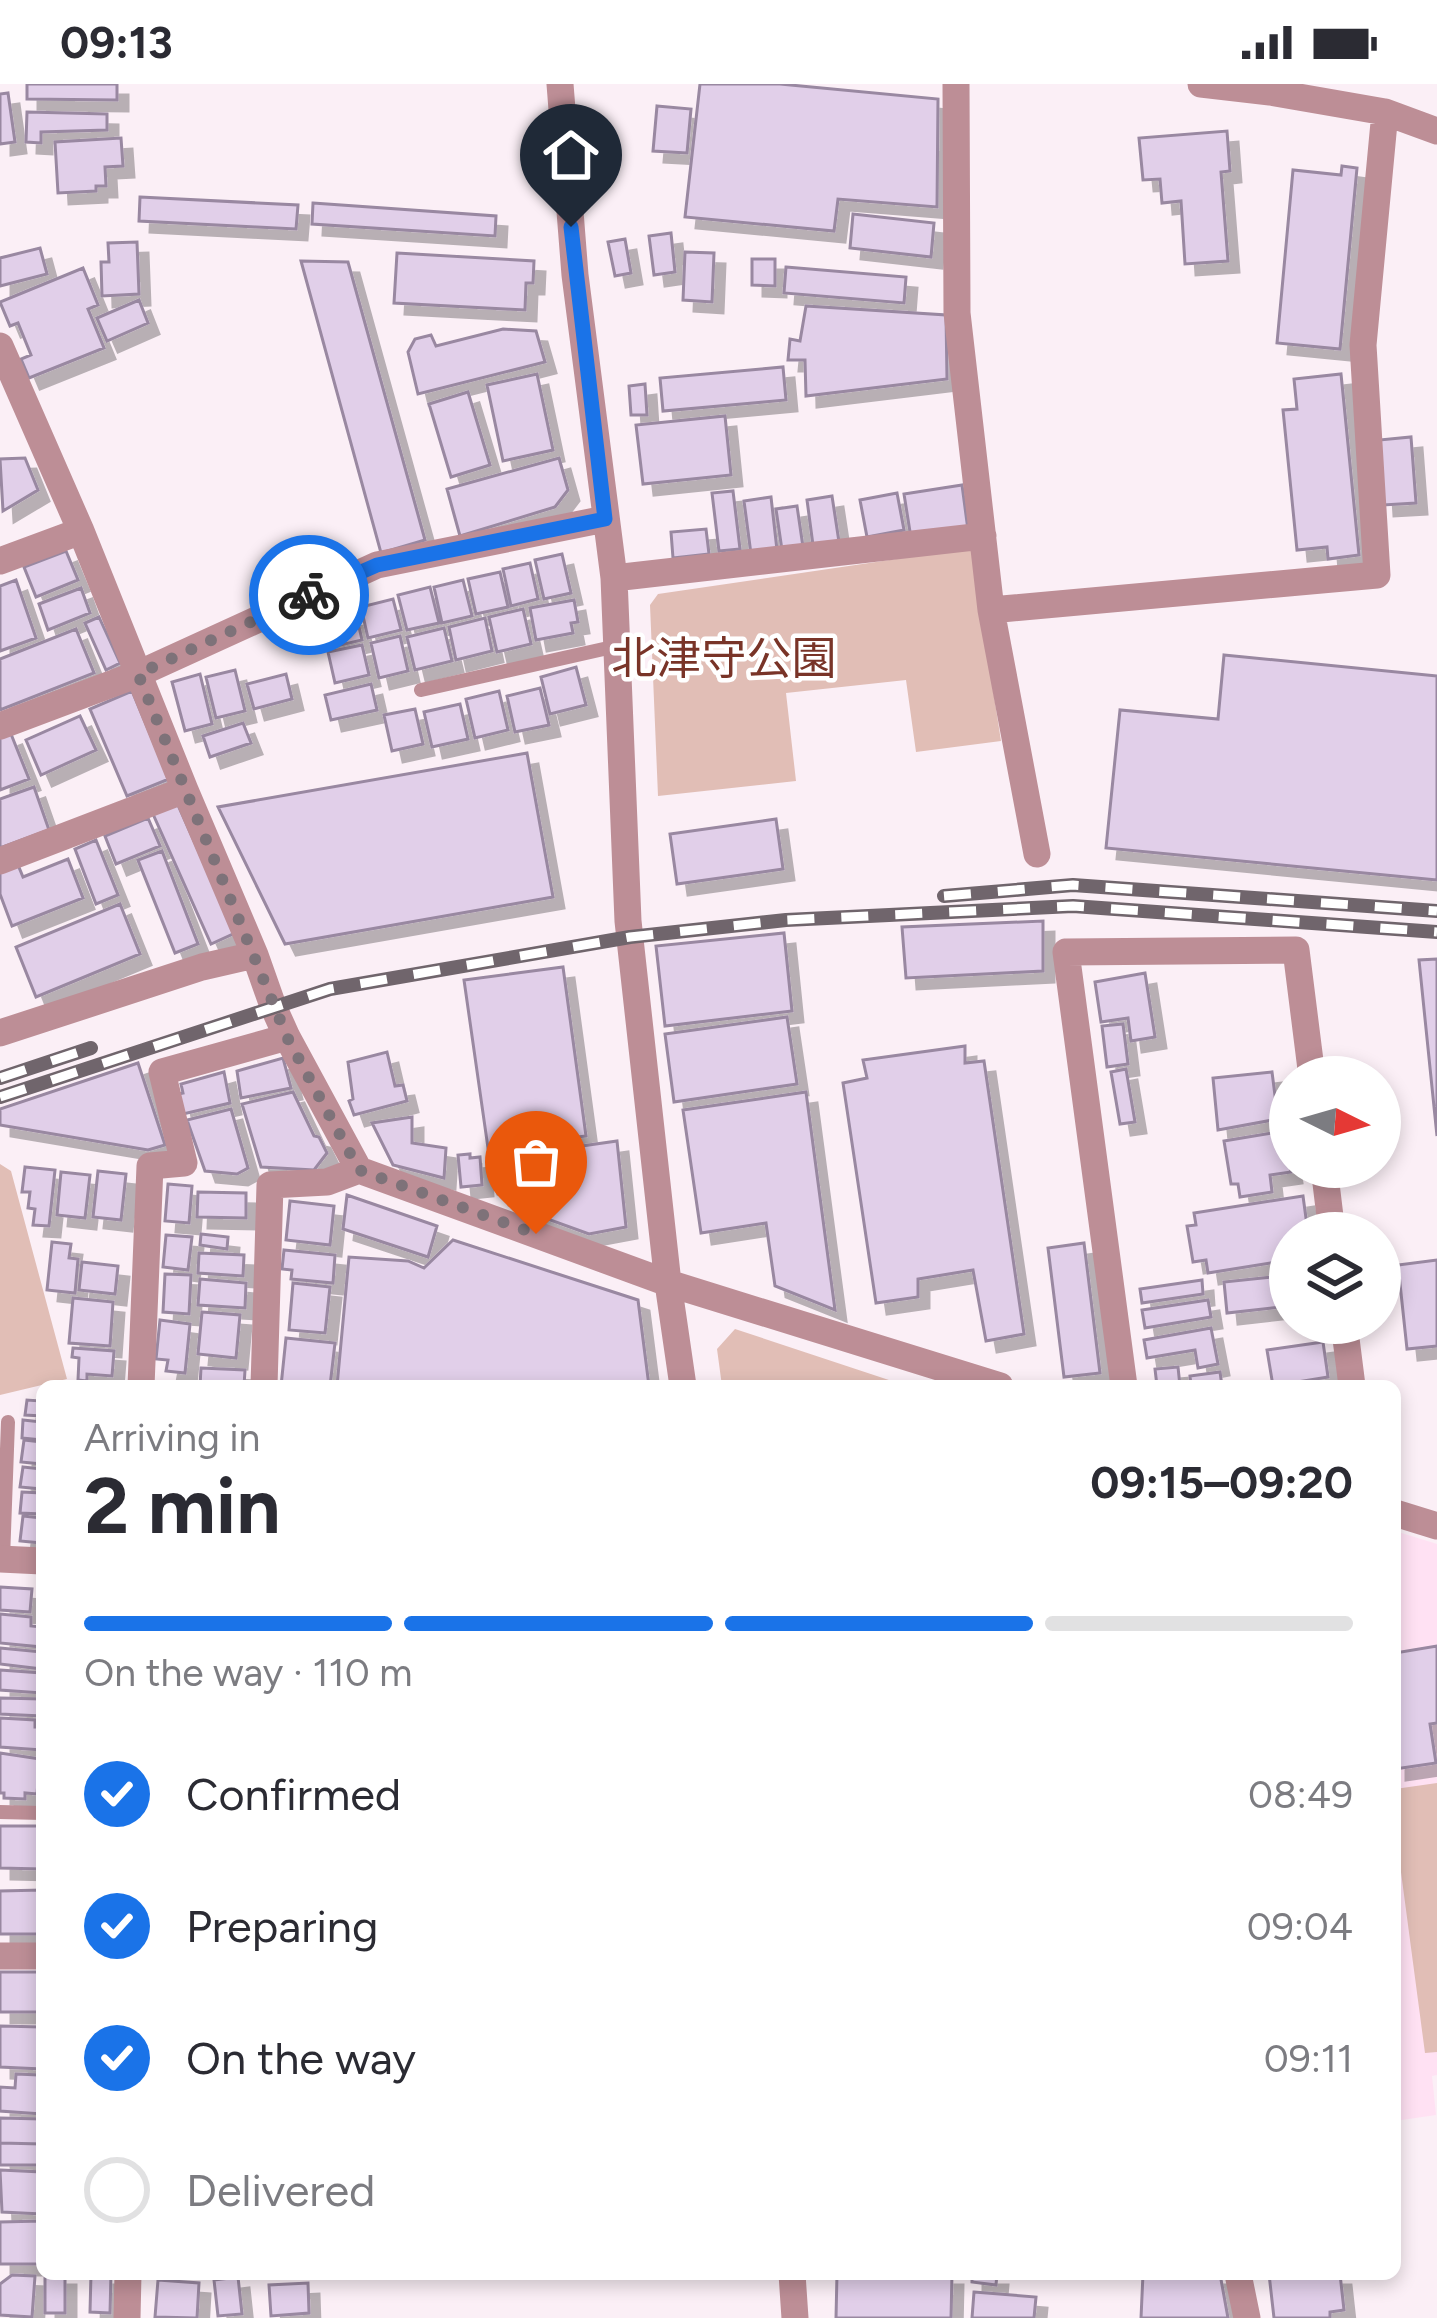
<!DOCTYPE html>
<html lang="en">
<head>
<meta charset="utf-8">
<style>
	:root { --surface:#fff; --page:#f7f7f7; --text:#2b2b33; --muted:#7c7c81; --line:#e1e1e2; --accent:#1a73e8 }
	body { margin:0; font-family:Figtree,"Noto Sans JP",sans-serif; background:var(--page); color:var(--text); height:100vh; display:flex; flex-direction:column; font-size:45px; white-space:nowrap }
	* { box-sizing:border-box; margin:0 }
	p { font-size:39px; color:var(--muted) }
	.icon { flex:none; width:66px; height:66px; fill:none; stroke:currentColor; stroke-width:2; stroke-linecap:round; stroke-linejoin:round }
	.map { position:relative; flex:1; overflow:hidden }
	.panel { position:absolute; left:36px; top:1296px; width:1365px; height:900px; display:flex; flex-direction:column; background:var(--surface); border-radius:18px; box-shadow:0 6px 18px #0003 }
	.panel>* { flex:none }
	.needle { width:78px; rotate:95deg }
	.buttons { position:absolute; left:1269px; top:972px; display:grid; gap:24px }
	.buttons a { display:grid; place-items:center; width:132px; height:132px; border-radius:50%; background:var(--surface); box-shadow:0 6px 18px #0003; font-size:60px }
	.pin { position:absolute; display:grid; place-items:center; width:102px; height:102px; color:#fff; margin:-123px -51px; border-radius:50% 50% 50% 0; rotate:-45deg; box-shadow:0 0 12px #0007 }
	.pin .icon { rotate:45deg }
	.courier { position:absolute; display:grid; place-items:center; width:120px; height:120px; margin:-60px; border:9px solid #1a73e8; border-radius:50%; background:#fff; color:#222; box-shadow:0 3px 15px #0007 }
	.head em { font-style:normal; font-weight:700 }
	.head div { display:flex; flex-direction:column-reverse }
	.head { display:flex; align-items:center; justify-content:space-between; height:204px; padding:0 48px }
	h1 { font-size:78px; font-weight:700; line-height:90px }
	.bar { display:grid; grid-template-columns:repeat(4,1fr); gap:18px 12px; align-content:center; height:144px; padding:0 48px }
	.bar i { height:15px; border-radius:9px; background:var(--line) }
	.bar .current { background:var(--accent) }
	.bar p { grid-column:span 4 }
	ol { padding:0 48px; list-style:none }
	li { display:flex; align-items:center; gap:36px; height:132px }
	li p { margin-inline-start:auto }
	li .icon { padding:12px; border-radius:50%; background:var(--accent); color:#fff; stroke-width:4 }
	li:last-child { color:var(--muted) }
	li i { width:66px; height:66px; border:6px solid var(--line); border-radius:50% }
	.status { display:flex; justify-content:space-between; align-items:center; height:84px; padding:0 60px; background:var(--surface); direction:ltr }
	.status svg { height:33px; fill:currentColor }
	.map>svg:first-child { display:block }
	.built { fill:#ffe1f3 }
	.green { fill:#e1beb6 }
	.building { fill:#e1cfe9; stroke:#9988a1; stroke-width:3; filter:url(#shadow) }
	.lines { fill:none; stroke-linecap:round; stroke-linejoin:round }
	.lane { stroke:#bd8e96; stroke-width:14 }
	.street { stroke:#bd8e96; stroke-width:27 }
	.rail-casing { stroke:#70656c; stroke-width:14 }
	.rail { stroke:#fff; stroke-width:9; stroke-dasharray:27; stroke-linecap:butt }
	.done { stroke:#7e7279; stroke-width:12; stroke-dasharray:0 21.6 }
	.route { stroke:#1a73e8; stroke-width:15 }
	.labels { text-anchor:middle; stroke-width:9; stroke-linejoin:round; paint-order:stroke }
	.park-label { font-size:45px; fill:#793428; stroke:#fff }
</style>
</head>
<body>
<div class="status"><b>09:13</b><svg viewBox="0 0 49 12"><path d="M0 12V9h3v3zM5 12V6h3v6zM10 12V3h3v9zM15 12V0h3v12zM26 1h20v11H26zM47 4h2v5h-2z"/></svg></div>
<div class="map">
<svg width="1437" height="2234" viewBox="0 0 1437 2234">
	<defs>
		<filter id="shadow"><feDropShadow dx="11" dy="11" stdDeviation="0" flood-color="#0004"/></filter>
	</defs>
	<rect width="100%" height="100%" fill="#fbeff6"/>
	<path class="built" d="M1395,1447L1437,1460V1991L1432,1992L1436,2031L1395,2037Z"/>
	<path class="green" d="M971,464L1001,657L916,668L906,596L786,609L796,697L658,712L650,521L658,510Z
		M0,1080L11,1087L67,1295L0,1311Z
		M735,1245L904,1301V1302H722L717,1265Z
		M1437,1699V1968L1425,1969L1395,1743V1705Z"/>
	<path class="building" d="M27,0H117V16L27,15Z
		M700,0H780L938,15L937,123L838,115L834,147L685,133Z
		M8,9L15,58L0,60V10Z
		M657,22L691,25L687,69L653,67Z
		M27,28L107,30V46L41,48V59L26,58Z
		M1227,47L1230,87L1221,88L1228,177L1185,180L1181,117L1162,119L1160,95L1143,96L1139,54Z
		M121,54L123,82L105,83L106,102H96V107L58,109L55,58Z
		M1342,82L1357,84L1340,265L1277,259L1293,86L1341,91Z
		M140,113L298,121L296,145L139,137Z
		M313,119L496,132L495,152L312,140Z
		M853,130L934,139L931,173L850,164Z
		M671,149L675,188L654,191L649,152Z
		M625,155L631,189L615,192L608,158Z
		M137,158L139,210L102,212L101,178H109L108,159Z
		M40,164L47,190L0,202V174Z
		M685,168L714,169L712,218L683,216Z
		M397,169L534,177L533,199H526L525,226L394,219Z
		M752,175H775V202L752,201Z
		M301,177L348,178L425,456L381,469Z
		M786,183L906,193L904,219L784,209Z
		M83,184L98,221L88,225L104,264L29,294L21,275L31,271L18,239L10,242L0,218Z
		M139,216L148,239L107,257L97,234Z
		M806,222L946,231L947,295L806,312L805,276H788L790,255L800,257Z
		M503,245L536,247L545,278L418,310L408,268L415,255L431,251L436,262Z
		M783,283L786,316L663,327L660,294Z
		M537,290L553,366L503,377L487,301Z
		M1341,290L1359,471L1328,475L1327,463L1297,466L1283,326L1297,325L1294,295Z
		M645,300L647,331H631L629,302Z
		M468,308L490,381L451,393L429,320Z
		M725,332L731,391L643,400L636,341Z
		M1411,353L1416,419L1383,421L1379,356Z
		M25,374L38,406L3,427L0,375Z
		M559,374L568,406L555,423L460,452L447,405Z
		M962,401L968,446L911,454L904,410Z
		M733,407L740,465L719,467L712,409Z
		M897,409L904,446L867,453L860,416Z
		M832,412L839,458L813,461L807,416Z
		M771,413L777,466L751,470L744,417Z
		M797,422L803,463L782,466L776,425Z
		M706,445L709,470L673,474L671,448Z
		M66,467L78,496L36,513L24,483Z
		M562,470L571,509L544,515L535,476Z
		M530,479L538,515L511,522L503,485Z
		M500,488L508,523L476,530L468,495Z
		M16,496L36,554L0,567V502Z
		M463,496L472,532L442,539L434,503Z
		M430,503L439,539L407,546L398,511Z
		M81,504L90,529L48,546L39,520Z
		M393,515L401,546L368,554L361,523Z
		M574,516L578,538L571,539L573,549L536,556L530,524Z
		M523,525L531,560L497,568L489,533Z
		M356,530L362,556L328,564L322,539Z
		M99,533L120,579L106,586L85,539Z
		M485,534L492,567L456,576L449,543Z
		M444,544L452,577L415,586L407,553Z
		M76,545L94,589L0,626V575Z
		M400,552L408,587L379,594L371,559Z
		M362,561L369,591L335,599L328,568Z
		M1224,571L1437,592V796L1106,764L1120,626L1218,635Z
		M576,583L586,621L550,630L541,593Z
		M235,586L245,627L216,634L206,593Z
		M200,590L212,640L185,647L172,598Z
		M286,590L292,615L254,625L247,600Z
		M371,600L377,626L331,636L325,611Z
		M540,604L549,641L515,648L507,612Z
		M132,607L169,695L127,712L90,625Z
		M499,607L508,646L475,654L466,615Z
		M460,620L468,655L432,663L424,628Z
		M415,625L423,660L392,667L384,631Z
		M80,632L96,666L41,691L26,656Z
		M243,639L251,659L210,673L203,652Z
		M11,650L29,695L0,706V654Z
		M527,669L553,813L285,860L218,723Z
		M34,703L49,746L0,764V715Z
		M177,719L235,849L211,860L153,730Z
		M148,734L160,762L116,780L105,752Z
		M776,735L783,785L677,800L670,750Z
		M96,756L118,811L96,820L75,765Z
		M162,767L198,860L175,869L138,776Z
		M68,775L83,814L12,842L0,810V788L18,781L23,793Z
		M120,820L140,870L36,913L16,863Z
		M1043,837V887L906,894L902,843Z
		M784,849L792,927L665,942L656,862Z
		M1437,875V1052L1419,876Z
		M563,883L586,1052L488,1064L464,896Z
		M1145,889L1155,953L1131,957L1128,934L1101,938L1095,898Z
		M787,933L797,1000L674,1018L665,950Z
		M1123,940L1128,980L1107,983L1102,942Z
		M965,962V979L984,977L1024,1250L986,1257L973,1186L918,1195V1213L876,1219L843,999L867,994L863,976Z
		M387,968L395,1002L403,1001L407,1017L354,1031L349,1017L353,1015L348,978Z
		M283,974L291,1004L241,1014L237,987Z
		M138,979L165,1061L148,1066L0,1041V1025Z
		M1126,985L1135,1038L1120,1040L1111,988Z
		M224,988L230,1019L183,1030L178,1010L183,1009L181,1000Z
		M1272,988L1278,1035L1218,1046L1213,994Z
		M293,1008L314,1052L319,1053L327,1069L314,1086L261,1083L242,1020Z
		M806,1008L835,1226L775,1202L766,1139L701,1149L683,1026Z
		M231,1025L248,1084L237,1090L205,1087L187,1036Z
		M412,1033V1059L446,1064L444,1094L393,1081L372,1039Z
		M1284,1047L1291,1088L1270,1091L1272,1108L1240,1113L1238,1100H1231L1224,1057Z
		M617,1057L626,1143L589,1150L528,1128L525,1108L498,1110L490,1075Z
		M470,1070V1074L480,1073L482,1101L461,1103L458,1071Z
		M25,1083L55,1086L49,1142L33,1141L35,1125L28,1124L30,1108H22Z
		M98,1087L126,1090L121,1136L93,1133Z
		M61,1088L90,1091L85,1134L57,1131Z
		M168,1100L192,1102L189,1139L165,1137Z
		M198,1108L246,1109V1134L197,1133Z
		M347,1111L437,1142L428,1173L343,1145Z
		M1303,1112L1308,1149H1290V1176L1208,1189L1206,1176L1193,1178L1187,1142L1196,1141L1194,1129Z
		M290,1117L334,1122L330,1161L286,1156Z
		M201,1150L228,1153L227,1165L200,1161Z
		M166,1151L192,1153L188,1186L163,1183Z
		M453,1156L638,1216L649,1302H337L349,1173L408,1177L424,1184Z
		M52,1158L71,1160L69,1174L78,1175L75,1209L47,1206Z
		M1084,1159L1100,1289L1064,1293L1048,1164Z
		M284,1166L335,1171L333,1199L291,1195L292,1186L282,1185Z
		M199,1169L244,1171L243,1192L198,1189Z
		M1437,1176V1262L1407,1265L1398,1181Z
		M82,1178L118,1182L115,1210L79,1206Z
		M165,1190L191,1191L189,1230L163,1228Z
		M1290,1191V1222L1227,1229L1224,1198Z
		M200,1195L246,1199L245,1224L198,1221Z
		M1202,1196L1203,1210L1142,1219L1140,1205Z
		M293,1199L330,1203L325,1249L289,1246Z
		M73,1214L113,1218L110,1262L69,1259Z
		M1208,1216L1211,1233L1145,1244L1142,1226Z
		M202,1228L240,1231L236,1274L198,1270Z
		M160,1236L190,1240L185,1289L166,1287L168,1276L156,1275Z
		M1211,1244L1218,1280L1198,1284L1195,1266L1147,1274L1144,1256Z
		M286,1254L335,1259L330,1302H281Z
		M1323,1258L1328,1293L1273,1302L1267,1266Z
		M73,1264L114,1267L112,1292L87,1290V1297L78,1296L79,1274L72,1273Z
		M1178,1283L1180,1302H1157L1155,1285Z
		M201,1284L245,1286L244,1302H200Z
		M1220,1288L1222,1302H1191L1190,1292Z
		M41,1310L42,1332L25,1331L27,1316L40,1317Z
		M23,1336L42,1338V1356L22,1354Z
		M24,1356L42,1358V1380L21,1378Z
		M23,1383L42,1385V1405L20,1403Z
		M22,1408L42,1409V1430L20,1429Z
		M23,1432L42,1434V1459L20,1457Z
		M0,1503L32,1505L30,1528L0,1526Z
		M0,1530L31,1533V1542L42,1543V1563L0,1559Z
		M1437,1562V1639L1430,1640L1436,1679L1395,1685V1569Z
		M0,1564L42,1568V1585L0,1580Z
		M0,1586L42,1589V1609L0,1606Z
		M0,1614L42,1615V1632L0,1630Z
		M0,1634L35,1636V1643H42V1666L0,1663Z
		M0,1669L40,1675L37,1710L25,1709V1715L4,1714V1709H0Z
		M0,1742H42V1785L0,1784Z
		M42,1806V1850H0V1807Z
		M0,1888H42V1928H0Z
		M0,1942L42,1943V1985L0,1983Z
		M16,1990L39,1991L38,2000H42V2030L0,2027V2003L15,2004Z
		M0,2034L42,2035V2060L0,2059Z
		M0,2059L42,2060V2081H0Z
		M0,2086L42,2088V2130L2,2128Z
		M42,2137V2180H0V2138Z
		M45,2190H65V2229H45Z
		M91,2190H111L110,2229L90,2228Z
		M837,2190H952L951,2234H836Z
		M972,2190H997L996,2201L972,2198Z
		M1143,2190H1220L1228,2234H1141Z
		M1269,2190H1340L1344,2226L1330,2228V2234H1274Z
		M12,2191L35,2192L32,2233L0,2231V2200Z
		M238,2193L242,2230L218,2232L214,2196Z
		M158,2196L199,2199L197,2234L155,2233Z
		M308,2199L309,2229L271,2232L269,2201Z
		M974,2208L1036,2213L1034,2234H972Z"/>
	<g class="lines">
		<path class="lane" d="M421,606L617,562
			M3,1475L8,1338
			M0,1728L42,1729"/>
		<path class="street" d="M560,0L575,191L614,494L628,837L668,1199L683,1302
			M956,0L957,229L991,526L1037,770
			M1201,0L1270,8L1385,28L1437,47
			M0,262L81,447L185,706L255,871L273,922L287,953L359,1086L668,1199L1000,1302
			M0,477L81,447
			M614,494L983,452
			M991,526L1377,491L1363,261L1385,28
			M0,642L138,590L377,481L605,435
			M0,777L185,706
			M0,949L202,883L255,871
			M1324,1083L1332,1149
			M1344,1239L1352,1302
			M141,1302L150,1082L184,1079L162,988L287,953
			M264,1302L270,1101L327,1098L359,1086
			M1124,1302L1066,868L1296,866L1312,993
			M1395,1429L1437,1442
			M0,1475L42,1477
			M0,1872H42
			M792,2190L795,2234
			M1238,2190L1247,2234
			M127,2234L128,2190"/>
		<g class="rail-casing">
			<path id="rail" d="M944,812L1073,801L1437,827
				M0,994L91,964
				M0,1013L330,905L630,853L786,836L1073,822L1437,848"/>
		</g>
		<use href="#rail" class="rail"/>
	</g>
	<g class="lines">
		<path class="done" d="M309,511L138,590L287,953L359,1086L536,1150"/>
		<path class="route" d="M309,511L377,481L605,435L571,143"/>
	</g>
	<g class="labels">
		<g class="park-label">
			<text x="724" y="590">北津守公園</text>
		</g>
	</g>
</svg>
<div class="buttons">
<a><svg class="needle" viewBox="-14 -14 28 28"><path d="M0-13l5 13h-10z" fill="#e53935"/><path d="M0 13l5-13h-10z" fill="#7c7c81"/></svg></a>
<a><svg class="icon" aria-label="layers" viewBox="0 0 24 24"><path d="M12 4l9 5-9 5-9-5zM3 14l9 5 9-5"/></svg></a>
</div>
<div class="pin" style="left:536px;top:1150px;background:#ea580c"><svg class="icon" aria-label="bag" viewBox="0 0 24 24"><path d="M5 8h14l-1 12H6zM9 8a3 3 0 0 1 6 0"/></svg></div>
<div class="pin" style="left:571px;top:143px;background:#1f2937"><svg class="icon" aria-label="home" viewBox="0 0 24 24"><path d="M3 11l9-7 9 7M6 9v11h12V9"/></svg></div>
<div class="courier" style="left:309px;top:511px"><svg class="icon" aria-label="bike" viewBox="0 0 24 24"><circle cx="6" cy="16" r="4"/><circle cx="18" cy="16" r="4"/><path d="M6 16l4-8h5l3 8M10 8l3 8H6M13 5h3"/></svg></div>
<section class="panel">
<div class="head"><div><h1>2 min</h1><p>Arriving in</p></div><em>09:15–09:20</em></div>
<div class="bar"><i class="current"></i><i class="current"></i><i class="current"></i><i></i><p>On the way · 110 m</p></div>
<ol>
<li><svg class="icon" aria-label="check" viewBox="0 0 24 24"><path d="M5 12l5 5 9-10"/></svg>Confirmed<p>08:49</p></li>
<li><svg class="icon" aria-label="check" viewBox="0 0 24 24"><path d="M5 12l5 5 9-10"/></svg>Preparing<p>09:04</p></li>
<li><svg class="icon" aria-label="check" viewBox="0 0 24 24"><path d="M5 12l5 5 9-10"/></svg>On the way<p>09:11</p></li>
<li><i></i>Delivered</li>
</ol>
</section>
</div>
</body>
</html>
